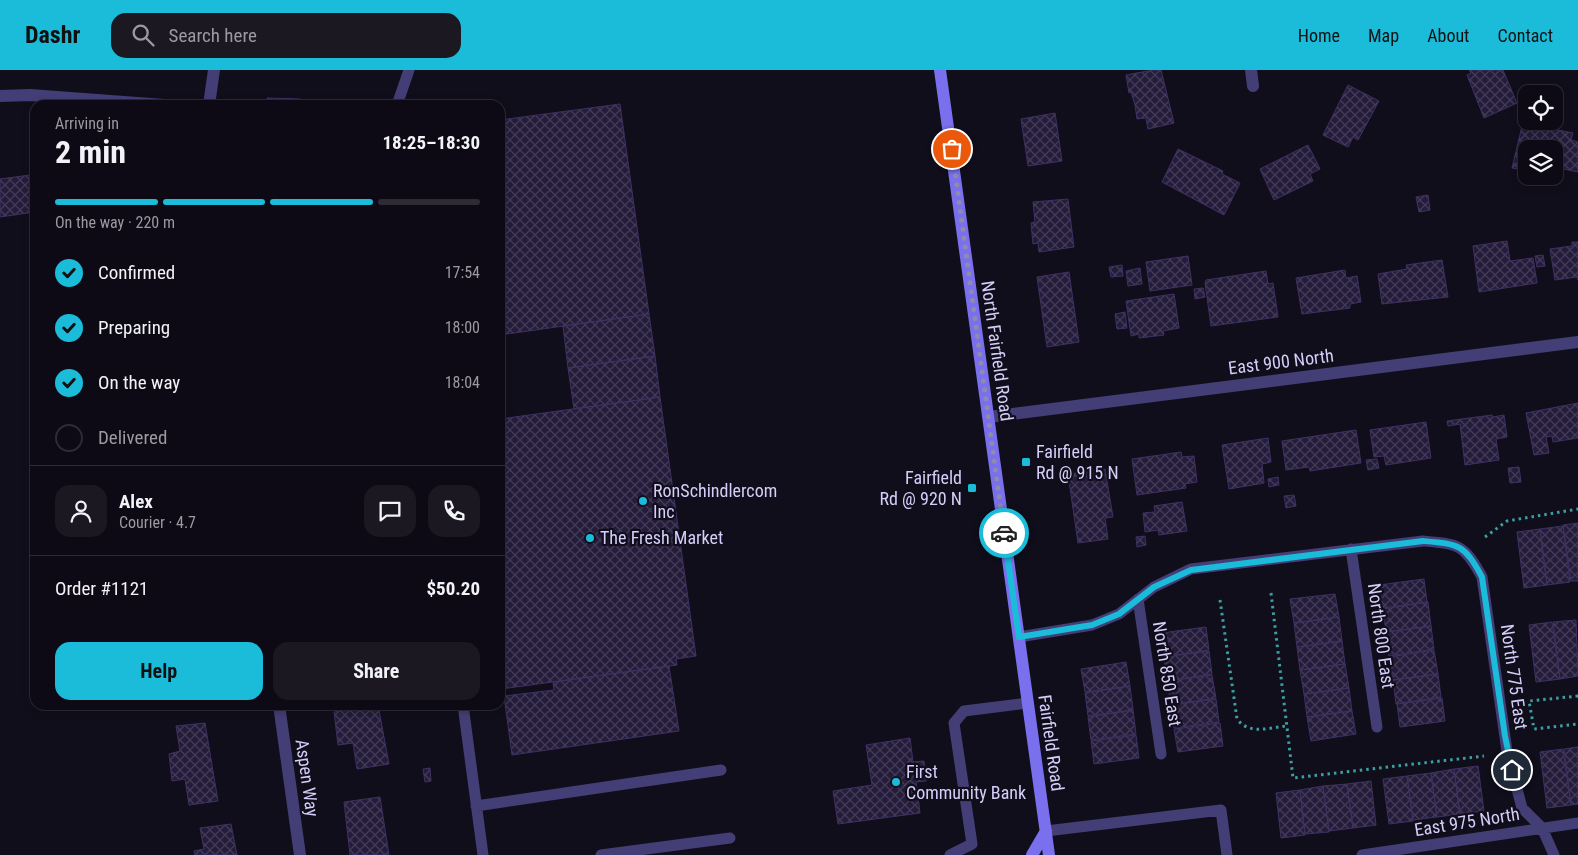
<!DOCTYPE html>
<html lang="en">
<head>
<meta charset="utf-8">
<style>
	:root { --surface:#0d0a15; --page:#1b1822; --text:#f1f3f6; --muted:#9a9aa0; --line:#2d2b34; --accent:#1abcda }
	body { margin:0; font-family:"Roboto Condensed",sans-serif; background:var(--page); color:var(--text); height:100vh; display:flex; flex-direction:column; font-size:19px; white-space:nowrap }
	* { box-sizing:border-box; margin:0 }
	p { font-size:16px; color:var(--muted) }
	.icon { flex:none; width:28px; height:28px; fill:none; stroke:currentColor; stroke-width:2; stroke-linecap:round; stroke-linejoin:round }
	.map { position:relative; flex:1; overflow:hidden }
	.side { position:absolute; left:30px; top:30px; width:475px; height:610px; display:flex; flex-direction:column; background:var(--surface); border-radius:15px; box-shadow:0 2px 8px #0003,0 0 0 1px var(--line) }
	.side>* { flex:none }
	.controls { position:absolute; left:1518px; top:15px; display:grid; gap:10px }
	.controls a { display:grid; place-items:center; width:45px; height:45px; border-radius:10px; background:var(--surface); box-shadow:0 2px 8px #0003,0 0 0 1px var(--line); font-size:25px }
	.pin { position:absolute; display:grid; place-items:center; width:42px; height:42px; color:#fff; margin:-21px; border:2px solid #fff; border-radius:50%; box-shadow:0 1px 5px #0007 }
	.courier { position:absolute; display:grid; place-items:center; width:50px; height:50px; margin:-25px; border:4px solid #1abcda; border-radius:50%; background:#fff; color:#222; box-shadow:0 1px 6px #0007 }
	.head em { font-style:normal; font-weight:700 }
	.head div { display:flex; flex-direction:column-reverse }
	.head { display:flex; align-items:center; justify-content:space-between; height:85px; padding:0 25px }
	h1 { font-size:32px; font-weight:700; line-height:38px }
	.bar { display:grid; grid-template-columns:repeat(4,1fr); gap:8px 5px; align-content:center; height:60px; padding:0 25px }
	.bar i { height:6px; border-radius:4px; background:var(--line) }
	.bar .current { background:var(--accent) }
	.bar p { grid-column:span 4 }
	.line { display:flex; align-items:center; gap:12px; padding:0 25px; border-top:1px solid var(--line) }
	.line div { flex:1 }
	.round { display:grid; place-items:center; flex:none; width:52px; height:52px; border-radius:15px; background:var(--page) }
	ol { padding:0 25px; list-style:none }
	li { display:flex; align-items:center; gap:15px; height:55px }
	li p { margin-inline-start:auto }
	li .icon { padding:5px; border-radius:50%; background:var(--accent); color:#111; stroke-width:4 }
	li:last-child { color:var(--muted) }
	li i { width:28px; height:28px; border:2px solid var(--line); border-radius:50% }
	.primary-button { display:flex; gap:10px; margin-top:auto; padding:10px 25px }
	.primary-button a { flex:1; height:58px; border-radius:15px; background:var(--accent); color:#111; font-size:20px; font-weight:700; line-height:58px; text-align:center }
	.primary-button a+a { background:var(--page); color:var(--text) }
	header { display:flex; align-items:center; gap:30px; box-sizing:border-box; height:70px; padding:0 25px; background:var(--accent); color:#111 }
	header strong { font-size:24px }
	nav { display:flex; gap:28px; margin-inline-start:auto; font-size:18px }
	.search { width:350px; height:45px; background:var(--page); display:flex; align-items:center; gap:12px; box-sizing:border-box; padding:0 18px; border-radius:15px; color:var(--muted); font-size:19px }
	.map>svg:first-child { display:block }
	.building { fill:url(#building-cross-hatch); stroke:#3e3164 }
	.lines { fill:none; stroke-linecap:round; stroke-linejoin:round }
	.path { stroke:#3aa1a0; stroke-width:3; stroke-dasharray:2.5 4; stroke-linecap:butt }
	.lane { stroke:#433e75; stroke-width:11 }
	.street { stroke:#433e75; stroke-width:12 }
	.secondary { stroke:#7a70ee; stroke-width:12 }
	.done { stroke:#908bac; stroke-width:5; stroke-dasharray:0 9 }
	.route { stroke:#1abcda; stroke-width:6 }
	.poi-dot { fill:#1abcda; stroke:#110e1c; stroke-width:2 }
	.labels { text-anchor:middle; stroke-width:4.5; stroke-linejoin:round; paint-order:stroke }
	.street-label { font-size:18px; fill:#d5cef9; stroke:#110e1c }
	.poi-label { font-size:18px; fill:#d5cef9; stroke:#110e1c; text-anchor:start }
</style>
</head>
<body>
<header>
<strong>Dashr</strong>
<div class="search"><svg class="icon" aria-label="search" viewBox="0 0 24 24"><circle cx="10" cy="10" r="6"/><path d="M15 15l6 6"/></svg>Search here</div>
<nav><a>Home</a><a>Map</a><a>About</a><a>Contact</a></nav>
</header>
<div class="map">
<svg width="1578" height="785" viewBox="0 0 1578 785">
	<defs>
		<pattern id="building-cross-hatch" width="8" height="8" patternUnits="userSpaceOnUse" patternTransform="scale(1.25)"><rect width="8" height="8" fill="#241c3a"/><path d="M0 0l8 8M0 8l8-8" fill="none" stroke="#433c57"/></pattern>
	</defs>
	<rect width="100%" height="100%" fill="#110e1c"/>
	<path class="building" d="M1153,0H1161L1174,53L1148,59L1146,48L1137,49L1135,35L1131,22L1129,23L1126,5Z
		M1469,0H1503L1517,33L1484,48L1467,5L1471,3Z
		M1348,15L1379,31L1358,70L1353,67L1348,77L1323,65Z
		M267,28L300,29V35H267Z
		M620,34L649,244L500,265V50Z
		M1055,43L1062,91L1028,96L1021,49Z
		M1536,51L1554,54L1553,59L1573,63L1571,70L1578,72V102L1554,97V79H1526V100L1512,98L1523,52L1535,55Z
		M1308,75L1320,99L1310,104L1313,111L1274,130L1260,99Z
		M1178,79L1223,101L1222,104L1240,113L1224,145L1162,112Z
		M30,105L35,142L0,147V109Z
		M1428,125L1430,140L1419,142L1416,127Z
		M1068,129L1074,177L1039,182L1038,173L1033,174L1031,153L1035,152L1033,132Z
		M1507,171L1510,191L1533,188L1537,213L1479,222L1473,176Z
		M1572,172H1578V210L1577,207L1555,210L1550,179L1572,176Z
		M1543,185L1545,196L1537,197L1535,186Z
		M1188,186L1192,215L1150,221L1146,192Z
		M1442,190L1448,227L1382,234L1378,204L1407,199L1406,195Z
		M1122,195L1123,206L1111,207L1109,197Z
		M1140,198L1142,214L1128,216L1126,201Z
		M1345,200L1346,208L1357,206L1361,232L1350,234V238L1302,244L1296,208Z
		M1266,201L1268,214L1273,213L1278,247L1211,256L1205,213L1206,210Z
		M1069,202L1079,272L1047,277L1037,207Z
		M1203,218L1205,227L1195,229L1194,219Z
		M1174,224L1179,258L1163,261L1164,265L1139,268V264L1131,266L1126,231Z
		M1125,242L1127,258L1117,259L1115,244Z
		M649,244L655,286L568,298L563,256Z
		M655,286L660,327L574,339L568,298Z
		M660,327L696,586L676,589L677,595L501,619L500,349Z
		M1578,333V368L1553,372L1552,366L1546,367L1549,383L1534,385L1526,343Z
		M1492,345L1493,347L1504,345L1507,367L1496,369L1499,390L1465,395L1460,354L1448,356L1447,351Z
		M1426,352L1431,388L1386,395L1384,386L1374,387L1370,360Z
		M1356,360L1361,393L1310,401L1309,397L1286,400L1282,371Z
		M1268,368L1271,392L1262,394L1264,413L1229,419L1222,375Z
		M1181,382L1182,387L1194,386L1197,412L1185,414L1186,418L1137,425L1132,389Z
		M1377,389L1379,398L1368,400L1366,390Z
		M1519,397L1521,412L1510,413L1508,398Z
		M1105,399L1113,447L1105,448L1108,469L1078,473L1068,404Z
		M1278,407L1279,415L1269,417L1268,409Z
		M1294,425L1296,436L1286,438L1284,426Z
		M1182,432L1187,461L1159,465L1158,460L1145,462L1143,443L1155,442L1154,436Z
		M1578,453V511H1571L1563,455Z
		M1563,456L1570,512L1547,515L1540,459Z
		M1540,459L1547,515L1524,518L1517,462Z
		M1145,466L1146,475L1137,477L1136,467Z
		M1424,509L1427,532L1383,538L1379,515Z
		M1335,524L1339,547L1294,553L1290,529Z
		M1428,532L1431,556L1386,562L1383,539Z
		M1339,547L1342,571L1297,577L1294,553Z
		M1576,550L1578,606L1560,609L1553,552Z
		M1552,552L1560,609L1536,612L1529,555Z
		M1431,556L1434,579L1389,586L1386,562Z
		M1206,557L1209,580L1164,587L1161,563Z
		M1342,571L1345,594L1300,600L1297,577Z
		M1434,580L1438,604L1393,610L1389,587Z
		M1209,581L1212,604L1167,611L1164,587Z
		M1126,592L1130,616L1085,622L1081,599Z
		M1345,594L1349,618L1304,624L1300,600Z
		M669,596L679,661L512,685L504,626L554,620L553,612Z
		M1438,604L1441,627L1396,634L1393,610Z
		M1212,605L1216,628L1171,635L1167,611Z
		M1130,616L1133,640L1088,646L1085,623Z
		M1349,618L1352,641L1307,647L1304,624Z
		M1442,628L1445,651L1400,657L1397,634Z
		M1216,629L1219,652L1174,658L1171,635Z
		M378,635L389,694L357,699L353,673L338,675L334,642Z
		M1133,640L1136,664L1091,670L1088,647Z
		M1352,641L1356,664L1311,671L1307,647Z
		M205,653L218,731L189,735L185,709L172,711L169,684L180,681L176,656Z
		M1220,653L1223,676L1178,682L1174,659Z
		M1136,665L1139,688L1094,694L1091,671Z
		M910,668L913,692L924,691L926,711L916,712L920,743L838,754L833,721L872,715L866,675Z
		M1578,677V734L1571,735L1564,679Z
		M1563,679L1571,735L1547,738L1540,682Z
		M1478,696L1484,741L1460,744L1454,699Z
		M430,698L431,711L425,712L423,699Z
		M1454,699L1460,744L1437,747L1431,703Z
		M1431,703L1437,747L1413,750L1407,706Z
		M1407,706L1413,751L1389,754L1383,709Z
		M1371,711L1376,755L1353,758L1347,714Z
		M1347,714L1353,758L1329,761L1323,716Z
		M1323,716L1329,762L1305,764L1300,720Z
		M1300,720L1305,765L1281,768L1276,723Z
		M380,727L389,785H350L344,732Z
		M231,754L237,785H195L194,781L204,779L200,758Z"/>
	<g class="lines">
		<path class="path" d="M1485,467L1507,451L1578,439
			M1271,523L1293,708L1484,686
			M1220,530L1237,649C1249,665 1268,658 1286,656
			M1578,626L1529,631L1534,659L1578,654"/>
		<path class="lane" d="M397,35L409,0
			M1351,479L1377,657
			M1138,529L1161,684
			M1019,567L1092,555L1119,544L1154,517L1191,499L1423,471C1459,474 1464,474 1482,507L1507,681L1522,738L1542,758L1554,785
			M463,635L483,785
			M476,736L721,700
			M1046,761L1221,740L1227,785
			M601,785L730,768
			M950,785L972,774L954,653L964,641L1028,633
			M1362,785L1578,753"/>
		<path class="street" d="M1251,0L1253,16
			M0,26L30,25L164,35
			M209,35L214,0
			M989,347L1578,272
			M279,635L300,785"/>
		<path class="secondary" d="M940,0L1049,785
			M1032,785L1046,761"/>
	</g>
	<g class="lines">
		<path class="done" d="M952,79L1004,463"/>
		<path class="route" d="M1004,463L1019,567L1092,555L1119,544L1154,517L1191,500L1423,471C1459,474 1464,474 1482,507L1505,666L1512,700"/>
	</g>
	<g class="poi-dot">
		<rect x="1021" y="387" width="10" height="10" rx="2.5"/>
		<rect x="967" y="413" width="10" height="10" rx="2.5"/>
		<circle cx="643" cy="431" r="5"/>
		<circle cx="590" cy="468" r="5"/>
		<circle cx="896" cy="712" r="5"/>
	</g>
	<g class="labels">
		<g class="street-label">
			<text transform="translate(997 281) rotate(82)" y="6">North Fairfield Road</text>
			<text transform="translate(1281 292) rotate(-7)" y="6">East 900 North</text>
			<text transform="translate(1381 566) rotate(82)" y="6">North 800 East</text>
			<text transform="translate(1167 604) rotate(81)" y="6">North 850 East</text>
			<text transform="translate(1514 607) rotate(82)" y="6">North 775 East</text>
			<text transform="translate(1051 673) rotate(82)" y="6">Fairfield Road</text>
			<text transform="translate(307 708) rotate(82)" y="6">Aspen Way</text>
			<text transform="translate(1467 752) rotate(-9)" y="6">East 975 North</text>
		</g>
		<g class="poi-label">
			<text x="1036" y="388">Fairfield<tspan x="1036" dy="21">Rd @ 915 N</tspan></text>
			<text x="962" y="414" text-anchor="end">Fairfield<tspan x="962" dy="21">Rd @ 920 N</tspan></text>
			<text x="653" y="427">RonSchindlercom<tspan x="653" dy="21">Inc</tspan></text>
			<text x="600" y="474">The Fresh Market</text>
			<text x="906" y="708">First<tspan x="906" dy="21">Community Bank</tspan></text>
		</g>
	</g>
</svg>
<div class="controls">
<a><svg class="icon" aria-label="locate" viewBox="0 0 24 24"><circle cx="12" cy="12" r="6"/><path d="M12 2v4M12 18v4M2 12h4M18 12h4"/></svg></a>
<a><svg class="icon" aria-label="layers" viewBox="0 0 24 24"><path d="M12 4l9 5-9 5-9-5zM3 14l9 5 9-5"/></svg></a>
</div>
<div class="pin" style="left:952px;top:79px;background:#ea580c"><svg class="icon" aria-label="bag" viewBox="0 0 24 24"><path d="M5 8h14l-1 12H6zM9 8a3 3 0 0 1 6 0"/></svg></div>
<div class="pin" style="left:1512px;top:700px;background:#1f2937"><svg class="icon" aria-label="home" viewBox="0 0 24 24"><path d="M3 11l9-7 9 7M6 9v11h12V9"/></svg></div>
<div class="courier" style="left:1004px;top:463px"><svg class="icon" aria-label="car" viewBox="0 0 24 24"><path d="M5 17H2v-5l4-1 3-4h7l3 4 3 1v5h-3M9 17h6M6 11h13"/><circle cx="7" cy="17" r="2"/><circle cx="17" cy="17" r="2"/></svg></div>
<section class="side">
<div class="head"><div><h1>2 min</h1><p>Arriving in</p></div><em>18:25–18:30</em></div>
<div class="bar"><i class="current"></i><i class="current"></i><i class="current"></i><i></i><p>On the way · 220 m</p></div>
<ol>
<li><svg class="icon" aria-label="check" viewBox="0 0 24 24"><path d="M5 12l5 5 9-10"/></svg>Confirmed<p>17:54</p></li>
<li><svg class="icon" aria-label="check" viewBox="0 0 24 24"><path d="M5 12l5 5 9-10"/></svg>Preparing<p>18:00</p></li>
<li><svg class="icon" aria-label="check" viewBox="0 0 24 24"><path d="M5 12l5 5 9-10"/></svg>On the way<p>18:04</p></li>
<li><i></i>Delivered</li>
</ol>
<div class="line" style="height:90px"><a class="round"><svg class="icon" aria-label="person" viewBox="0 0 24 24"><circle cx="12" cy="8" r="4"/><path d="M4 21q1-7 8-7t8 7"/></svg></a><div><b>Alex</b><p>Courier · 4.7</p></div><a class="round"><svg class="icon" aria-label="chat" viewBox="0 0 24 24"><path d="M4 5h16v11H9l-5 4z"/></svg></a><a class="round"><svg class="icon" aria-label="phone" viewBox="0 0 24 24"><path d="M5 4h4l2 5-3 2q2 4 5 5l2-3 5 2v4C11 20 4 13 5 4z"/></svg></a></div>
<div class="line" style="height:65px"><div>Order #1121</div><b>$50.20</b></div>
<div class="primary-button"><a>Help</a><a>Share</a></div>
</section>
</div>
</body>
</html>
